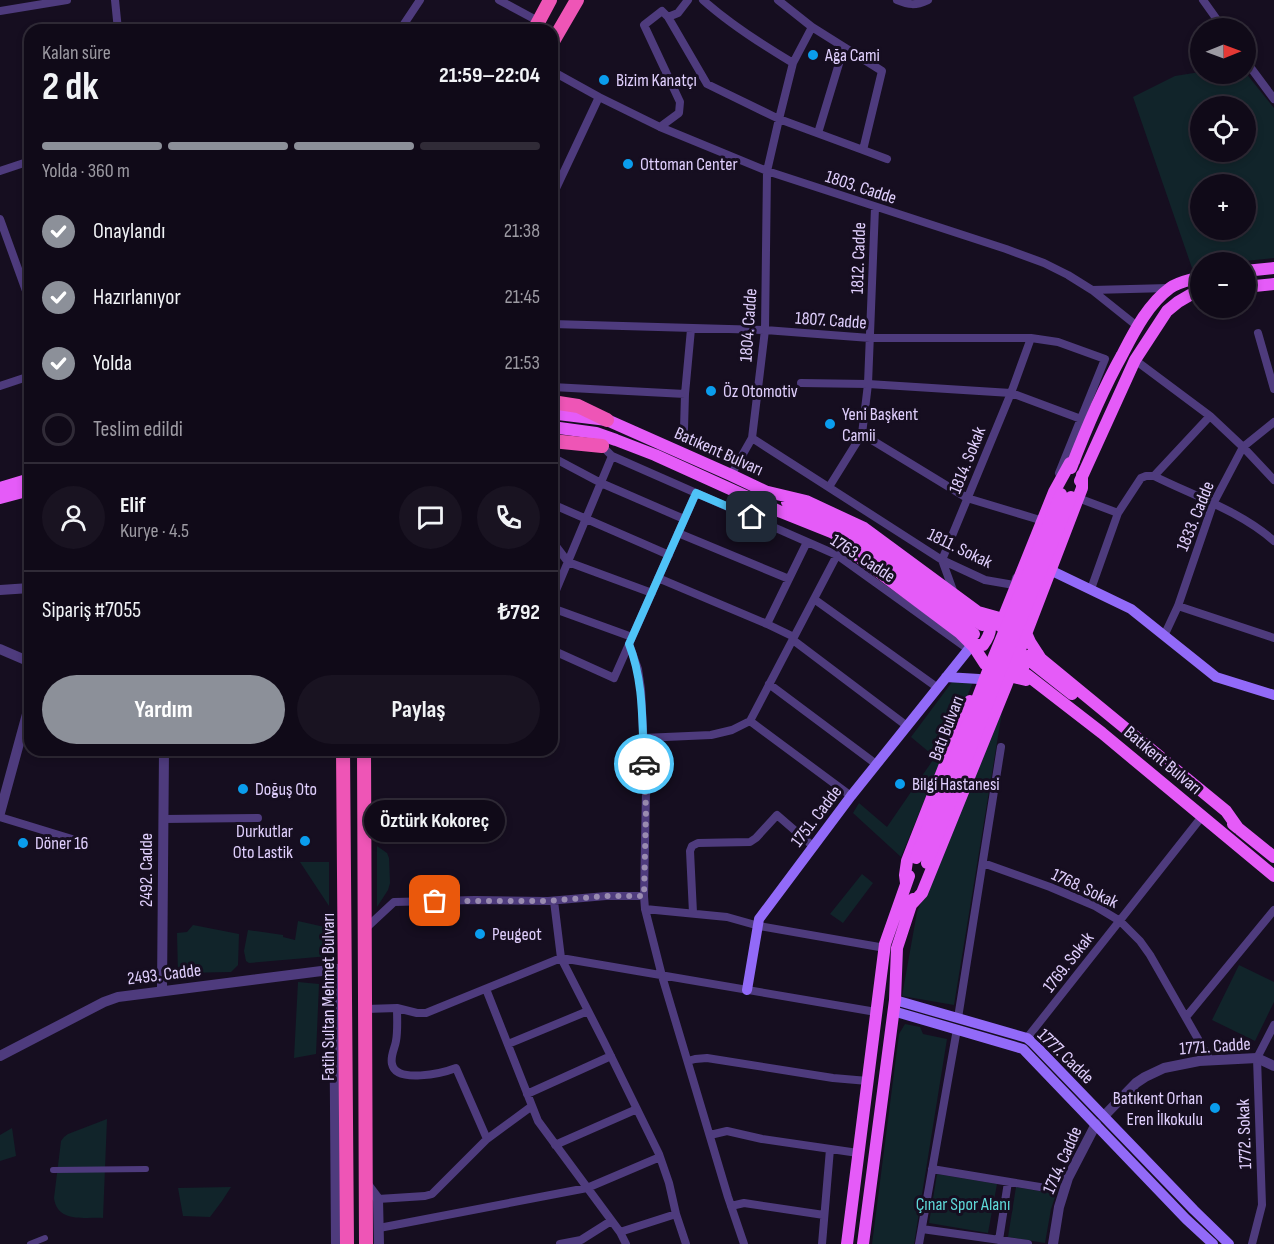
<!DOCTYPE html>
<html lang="tr">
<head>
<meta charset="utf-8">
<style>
	:root { --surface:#100a18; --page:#191321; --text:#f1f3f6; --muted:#9c9aa2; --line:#302b37; --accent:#8c9099 }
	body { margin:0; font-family:"Sofia Sans Condensed",sans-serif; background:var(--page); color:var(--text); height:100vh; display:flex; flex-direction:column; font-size:22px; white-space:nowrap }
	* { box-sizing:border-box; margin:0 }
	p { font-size:20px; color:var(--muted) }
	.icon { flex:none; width:33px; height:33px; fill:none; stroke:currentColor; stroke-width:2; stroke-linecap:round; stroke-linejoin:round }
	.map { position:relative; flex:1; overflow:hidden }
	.drawer { position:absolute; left:24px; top:24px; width:534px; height:732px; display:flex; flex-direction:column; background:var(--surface); border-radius:18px; box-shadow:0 3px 9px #0003,0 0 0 2px var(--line) }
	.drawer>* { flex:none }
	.needle { width:39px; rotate:89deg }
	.fabs { position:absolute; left:1190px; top:18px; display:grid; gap:12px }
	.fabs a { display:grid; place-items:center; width:66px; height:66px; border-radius:50%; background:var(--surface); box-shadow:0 3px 9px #0003,0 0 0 2px var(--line); font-size:30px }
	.pin { position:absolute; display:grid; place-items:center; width:51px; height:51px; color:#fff; margin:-26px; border-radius:12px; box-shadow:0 3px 9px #0006 }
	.courier { position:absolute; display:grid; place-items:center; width:60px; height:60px; margin:-30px; border:4px solid #4fc3f7; border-radius:50%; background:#fff; color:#222; box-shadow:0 2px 8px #0007 }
	.bubble { position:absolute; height:42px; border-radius:21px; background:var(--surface); box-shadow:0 3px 9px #0003,0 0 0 2px var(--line); font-size:20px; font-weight:700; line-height:42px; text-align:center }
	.overview em { font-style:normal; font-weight:700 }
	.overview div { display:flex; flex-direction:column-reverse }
	.overview { display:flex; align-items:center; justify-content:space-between; height:102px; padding:0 18px }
	h1 { font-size:39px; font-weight:700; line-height:45px }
	.bar { display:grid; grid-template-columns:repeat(4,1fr); gap:9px 6px; align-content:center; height:72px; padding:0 18px }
	.bar i { height:8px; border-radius:4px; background:var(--line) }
	.bar .on { background:var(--accent) }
	.bar p { grid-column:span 4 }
	.line { display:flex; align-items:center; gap:15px; padding:0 18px; border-top:2px solid var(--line) }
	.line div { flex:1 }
	.round { display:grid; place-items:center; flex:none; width:63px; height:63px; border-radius:32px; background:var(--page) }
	ol { padding:0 18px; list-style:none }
	li { display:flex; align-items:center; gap:18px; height:66px }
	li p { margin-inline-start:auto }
	li .icon { padding:6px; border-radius:50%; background:var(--accent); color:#fff; stroke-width:4 }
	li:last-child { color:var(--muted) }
	li i { width:33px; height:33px; border:3px solid var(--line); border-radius:50% }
	.primary-button { display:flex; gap:12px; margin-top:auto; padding:12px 18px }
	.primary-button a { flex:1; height:69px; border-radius:36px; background:var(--accent); color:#fff; font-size:24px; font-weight:700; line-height:69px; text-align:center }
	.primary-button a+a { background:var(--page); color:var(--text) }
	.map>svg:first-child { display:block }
	.green { fill:#11242a; fill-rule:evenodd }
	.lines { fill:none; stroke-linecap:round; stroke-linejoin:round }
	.pedestrian { stroke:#4e3b7d; stroke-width:6 }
	.minor { stroke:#4e3b7d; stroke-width:8 }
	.tertiary { stroke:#4e3b7d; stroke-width:10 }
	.secondary { stroke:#926af8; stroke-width:10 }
	.primary { stroke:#e55bf8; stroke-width:12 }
	.trunk { stroke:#ee55b6; stroke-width:14 }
	.primary-bridge { stroke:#e55bf8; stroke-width:12 }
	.done { stroke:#998bb0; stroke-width:6; stroke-dasharray:0 10.8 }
	.route { stroke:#4fc3f7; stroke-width:8 }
	.poi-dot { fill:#0a9ded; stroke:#160e20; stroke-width:2 }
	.labels { text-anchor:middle; stroke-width:6; stroke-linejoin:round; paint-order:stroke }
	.poi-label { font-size:18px; fill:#e0cffd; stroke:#160e20; text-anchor:start }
	.street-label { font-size:18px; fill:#e0cffd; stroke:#160e20 }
	.park-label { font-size:18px; fill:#5fd9d9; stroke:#160e20 }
</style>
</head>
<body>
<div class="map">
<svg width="1274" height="1244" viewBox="0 0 1274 1244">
	<rect width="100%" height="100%" fill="#160e20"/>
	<path class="green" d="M1200,72V74H1245V72L1274,108V258L1235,262H1200V267L1192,268L1133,97L1175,76ZM1200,106H1245V152H1200ZM1200,184H1245V230H1200Z
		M952,682H973L901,857L853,813L859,803L887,827L935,757L911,737Z
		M1002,712L954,1005L902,996L917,912Z
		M377,846L387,853L389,858L390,883L388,890L377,907Z
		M300,862H329V906Z
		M862,874L873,883L843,923L830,914Z
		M298,921L329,928V956L249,963L246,961L244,951L248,930L283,935V937L295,940Z
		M193,925L239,934L238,965L231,972L178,973L177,933L187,932Z
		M1239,965L1274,982V1002L1255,1041L1212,1020Z
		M298,982L319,984L316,1054L294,1058Z
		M905,1024L920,1027L923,1034L947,1039L914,1244H872L899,1034Z
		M107,1119L103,1218C85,1217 57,1223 54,1198L61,1141L64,1137L68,1134Z
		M12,1128L16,1156L0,1161V1135Z
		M937,1174L997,1184L988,1233L929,1223Z
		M231,1187L222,1201L210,1217L183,1216L178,1188Z
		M1016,1187L1056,1194L1051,1209L1045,1243L1008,1237Z"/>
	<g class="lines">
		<path class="pedestrian" d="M53,1170L146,1169
			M30,1244L45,1238"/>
		<path class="minor" d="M115,0L118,30
			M499,0L538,21
			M703,0C731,25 761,44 793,63
			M778,0L812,27L882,71L863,150L887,159
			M897,0C909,5 915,6 928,0
			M1203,0L1223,28
			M0,11L67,0
			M668,17L678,13L688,0
			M812,27L793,63L779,119L863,150
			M400,30L420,0
			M1245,60L1274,99
			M552,71L599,97L660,127L767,171L1006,249L1044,263L1068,275L1092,290L1169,288
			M660,127L679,113L680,102L644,25L662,11L668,17L707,84L779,119L767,171L765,330L752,438L731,475
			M818,133L844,47
			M0,171L30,161
			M552,197L599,97
			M875,208L868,384L862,434L967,498L1040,520
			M0,219L30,302
			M1092,290L1137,326
			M552,324L765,330L870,338H1031L1058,342L1105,359L1059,473
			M1258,333L1274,389
			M1135,360L1210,416L1243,447L1274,480
			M801,383L868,384L1011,393L1081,419
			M0,386L30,376
			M552,387L685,394
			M684,429L685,394L691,329
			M752,438L942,560L985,580L1014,585L1016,578
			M602,446L612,456L837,555L968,649
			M552,457L601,483L684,519
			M1154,476L1210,416
			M829,487L862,434
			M1078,498L1118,513
			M552,504L669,555
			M678,533L789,579
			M552,541L568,562L652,593
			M658,578L767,624L794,637
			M1091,589L1118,513L1141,478L1146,476H1154C1194,496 1240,511 1274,541
			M954,593L942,560L1011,393L1031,338
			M814,599L938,688
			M552,600L612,456
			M1178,606L1274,638
			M552,608L632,637
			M767,624L807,542
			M1164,636L1178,606L1213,504L1243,447L1274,422
			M793,640L907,726
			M629,644L638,669L641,689L646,791L644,896L645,909L662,976L728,1197L744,1244
			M552,650L614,678L696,493
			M769,684L876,764
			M750,721L837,555
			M750,721L851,796
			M643,738L711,735L732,730L750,721
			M0,817L72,839
			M163,819L258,818
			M983,863L1050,887L1095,906L1120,921L1140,941L1150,955L1210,1060
			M554,901L561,958L604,1042L659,1154L669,1183L676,1214
			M645,909L727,917L759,926L885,948
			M693,913L690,851L692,846L698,843L750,842L756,838L777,815L814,847
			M365,929L394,902L475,900L548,901L606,896H644
			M486,989L538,1121L620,1232L626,1244
			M397,1008C397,1019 398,1030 396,1041C395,1048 390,1056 392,1064C396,1084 443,1073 456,1068L487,1139
			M366,1009L397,1008L417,1013H426L561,958L876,1012
			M1186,1017L1274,910
			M958,1018L1001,747
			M1027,1038L1200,819
			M508,1044L588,1011
			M688,1061L695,1059L707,1058L833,1078L868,1081
			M527,1094L611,1056
			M710,1135L727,1131L762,1139L858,1153
			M555,1145L637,1109
			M932,1169L1052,1189
			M378,1199L425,1196L432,1194L487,1139L532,1106
			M731,1206L744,1203L824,1215
			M379,1228L587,1188L660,1157
			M922,1229L1028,1244
			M620,1232L676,1214L686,1244
			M999,1240L1008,1182
			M560,1244L581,1240L611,1221
			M822,1244L830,1149
			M919,1244L957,1029
			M1252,1244L1262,1205L1257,1058L1274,1025"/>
		<path class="tertiary" d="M0,590L30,588
			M0,649L30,662
			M0,813L30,703
			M334,970L336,1244
			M162,990L164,750
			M0,1056L104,1002L118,997L345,968
			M1104,1116L1136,1083L1145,1077L1164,1068L1199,1061L1257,1058L1274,1066
			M366,1183L378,1199L379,1244
			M1053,1244L1059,1207L1068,1178L1096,1124"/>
		<path class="secondary" d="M1050,570L1131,609L1216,677L1274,695
			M946,677L979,679
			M747,990L759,919L851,796L972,645
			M895,1000L1027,1038L1032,1042L1194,1210L1229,1244
			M893,1011L1023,1049L1186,1219L1213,1244"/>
		<path class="primary" d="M1245,271L1274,268
			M1245,287L1274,284
			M552,414H558L607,420L731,475L771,494
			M552,427L596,433L616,440L655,455L781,512L831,532L857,545L974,634
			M1071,468C1086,429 1102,391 1122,355C1134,332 1148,304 1170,288C1178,282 1190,280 1200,277
			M1080,481L1135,360L1167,311L1178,302L1190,295L1200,292
			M0,488L30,479
			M764,491L806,501L864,528L978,612L1003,619L1026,633L1030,642L1041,659L1226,811L1238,828
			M0,498L30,490
			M787,502L857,535L982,625
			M839,543L844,546L960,633L974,647L985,664L1009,676L1026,680
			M1000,626L1054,492L1070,463L1074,461
			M972,645H983C993,631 992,626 982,614
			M1034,664L1072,694
			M1027,675L1102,733L1274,876
			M1026,680L1021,672L1028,656L1038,654
			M1233,824L1274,857
			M906,883L905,875L907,861L970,701
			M910,906L922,893L1006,686L1082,488V475
			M847,1244L885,944L909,876
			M863,1244L895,1000L897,948L913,899"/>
		<path class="trunk" d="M534,30L550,0
			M552,43L577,0
			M552,402L578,406L607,420
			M552,441L602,446
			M343,750L347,1244
			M364,750L366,1244"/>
		<path class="primary-bridge" d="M916,858L988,671L1061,494
			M927,863L998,676L1071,497"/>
	</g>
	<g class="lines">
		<path class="done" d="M435,901H548L606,896H644L646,810L644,764"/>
		<path class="route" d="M644,764C642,723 644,682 629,644L696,493L752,517"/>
	</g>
	<g class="poi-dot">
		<circle cx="813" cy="55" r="6"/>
		<circle cx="604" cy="80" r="6"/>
		<circle cx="628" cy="164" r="6"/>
		<circle cx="711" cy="391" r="6"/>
		<circle cx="830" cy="424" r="6"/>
		<circle cx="900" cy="784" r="6"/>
		<circle cx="243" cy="789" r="6"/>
		<circle cx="305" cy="841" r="6"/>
		<circle cx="23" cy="843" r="6"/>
		<circle cx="480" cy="934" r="6"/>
		<circle cx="1215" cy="1108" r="6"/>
	</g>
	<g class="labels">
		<g class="poi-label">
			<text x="825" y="61">Ağa Cami</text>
			<text x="616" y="86">Bizim Kanatçı</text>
			<text x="640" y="170">Ottoman Center</text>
			<text x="723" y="397">Öz Otomotiv</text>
			<text x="842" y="420">Yeni Başkent<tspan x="842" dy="21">Camii</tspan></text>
			<text x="912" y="790">Bilgi Hastanesi</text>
			<text x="255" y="795">Doğuş Oto</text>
			<text x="293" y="837" text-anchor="end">Durkutlar<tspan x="293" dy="21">Oto Lastik</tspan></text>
			<text x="35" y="849">Döner 16</text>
			<text x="492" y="940">Peugeot</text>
			<text x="1203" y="1104" text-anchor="end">Batıkent Orhan<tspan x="1203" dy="21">Eren İlkokulu</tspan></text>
		</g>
		<g class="street-label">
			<text transform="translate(861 187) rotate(18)" y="6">1803. Cadde</text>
			<text transform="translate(858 258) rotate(-88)" y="6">1812. Cadde</text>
			<text transform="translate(831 320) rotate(4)" y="6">1807. Cadde</text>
			<text transform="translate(748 325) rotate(-86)" y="6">1804. Cadde</text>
			<text transform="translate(719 451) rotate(24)" y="6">Batıkent Bulvarı</text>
			<text transform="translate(967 460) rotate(-68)" y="6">1814. Sokak</text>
			<text transform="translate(1195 516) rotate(-68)" y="6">1833. Cadde</text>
			<text transform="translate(960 548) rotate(26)" y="6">1811. Sokak</text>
			<text transform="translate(863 558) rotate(33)" y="6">1763. Cadde</text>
			<text transform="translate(946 728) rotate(-69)" y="6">Batı Bulvarı</text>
			<text transform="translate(1163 760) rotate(40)" y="6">Batıkent Bulvarı</text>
			<text transform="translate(816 816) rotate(-53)" y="6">1751. Cadde</text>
			<text transform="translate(146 870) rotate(-90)" y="6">2492. Cadde</text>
			<text transform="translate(1085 888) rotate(25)" y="6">1768. Sokak</text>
			<text transform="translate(1068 962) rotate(-52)" y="6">1769. Sokak</text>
			<text transform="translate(164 974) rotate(-7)" y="6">2493. Cadde</text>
			<text transform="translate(328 997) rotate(-90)" y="6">Fatih Sultan Mehmet Bulvarı</text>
			<text transform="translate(1215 1046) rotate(-4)" y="6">1771. Cadde</text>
			<text transform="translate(1066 1056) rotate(44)" y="6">1777. Cadde</text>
			<text transform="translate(1244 1134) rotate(-92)" y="6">1772. Sokak</text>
			<text transform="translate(1062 1160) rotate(-66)" y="6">1714. Cadde</text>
		</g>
		<g class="park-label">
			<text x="963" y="1210">Çınar Spor Alanı</text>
		</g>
	</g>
</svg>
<div class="fabs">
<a><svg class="needle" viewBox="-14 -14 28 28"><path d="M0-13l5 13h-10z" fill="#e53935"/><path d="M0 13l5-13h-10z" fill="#9c9aa2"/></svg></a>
<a><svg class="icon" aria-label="locate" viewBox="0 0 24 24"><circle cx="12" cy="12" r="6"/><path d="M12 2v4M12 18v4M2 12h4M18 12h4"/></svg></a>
<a>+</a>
<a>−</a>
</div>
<div class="pin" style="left:435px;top:901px;background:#ea580c"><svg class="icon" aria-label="bag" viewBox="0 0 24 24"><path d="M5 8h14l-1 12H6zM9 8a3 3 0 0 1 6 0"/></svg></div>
<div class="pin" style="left:752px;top:517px;background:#1f2937"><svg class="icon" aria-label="home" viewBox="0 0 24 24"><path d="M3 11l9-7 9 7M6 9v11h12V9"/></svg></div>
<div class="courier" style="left:644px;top:764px"><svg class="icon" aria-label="car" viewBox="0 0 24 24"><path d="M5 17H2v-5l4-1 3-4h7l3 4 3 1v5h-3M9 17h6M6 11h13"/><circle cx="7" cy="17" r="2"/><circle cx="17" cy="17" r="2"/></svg></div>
<div class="bubble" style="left:364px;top:800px;width:141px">Öztürk Kokoreç</div>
<section class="drawer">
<div class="overview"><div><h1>2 dk</h1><p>Kalan süre</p></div><em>21:59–22:04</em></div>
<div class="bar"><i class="on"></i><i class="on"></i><i class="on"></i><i></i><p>Yolda · 360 m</p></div>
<ol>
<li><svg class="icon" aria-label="check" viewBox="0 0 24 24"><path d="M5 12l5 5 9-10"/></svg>Onaylandı<p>21:38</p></li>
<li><svg class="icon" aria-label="check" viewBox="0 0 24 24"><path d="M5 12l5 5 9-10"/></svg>Hazırlanıyor<p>21:45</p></li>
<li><svg class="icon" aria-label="check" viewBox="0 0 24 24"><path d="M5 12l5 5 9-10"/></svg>Yolda<p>21:53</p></li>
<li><i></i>Teslim edildi</li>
</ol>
<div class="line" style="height:108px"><a class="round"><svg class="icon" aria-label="person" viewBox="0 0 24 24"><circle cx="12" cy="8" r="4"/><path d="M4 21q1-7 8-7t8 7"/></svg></a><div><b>Elif</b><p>Kurye · 4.5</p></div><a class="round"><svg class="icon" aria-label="chat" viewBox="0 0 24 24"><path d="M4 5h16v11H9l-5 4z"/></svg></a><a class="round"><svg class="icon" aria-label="phone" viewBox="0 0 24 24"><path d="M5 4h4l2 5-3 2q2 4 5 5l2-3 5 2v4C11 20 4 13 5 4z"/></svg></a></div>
<div class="line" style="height:78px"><div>Sipariş #7055</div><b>₺792</b></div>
<div class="primary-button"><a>Yardım</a><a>Paylaş</a></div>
</section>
</div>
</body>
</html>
